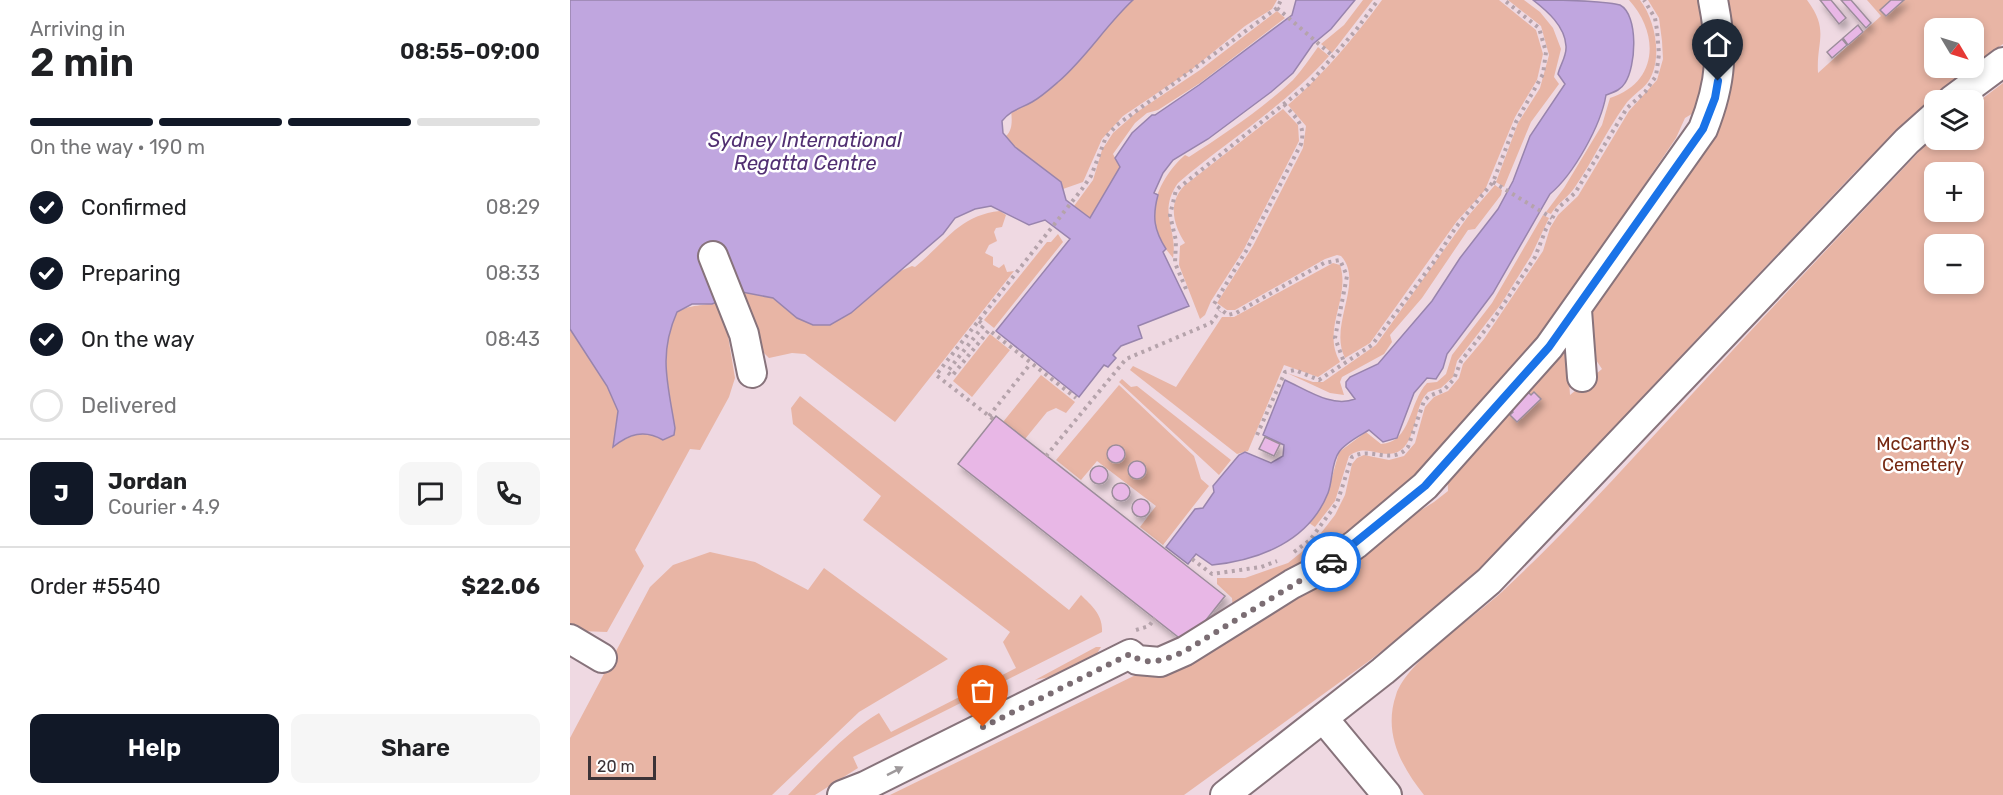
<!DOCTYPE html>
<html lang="en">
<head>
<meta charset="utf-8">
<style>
	:root { --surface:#fff; --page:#f6f6f6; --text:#202124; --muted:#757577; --line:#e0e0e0; --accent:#111827 }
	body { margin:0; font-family:Rubik,sans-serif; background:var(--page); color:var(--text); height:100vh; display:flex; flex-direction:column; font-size:22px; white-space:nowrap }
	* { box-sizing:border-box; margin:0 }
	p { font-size:20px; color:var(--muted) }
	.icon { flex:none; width:33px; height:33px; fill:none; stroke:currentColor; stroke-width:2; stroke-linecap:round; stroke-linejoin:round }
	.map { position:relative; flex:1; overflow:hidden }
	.sheet { display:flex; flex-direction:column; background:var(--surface); width:570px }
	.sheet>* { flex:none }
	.needle { width:39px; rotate:128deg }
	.tools { position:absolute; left:1354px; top:18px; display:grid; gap:12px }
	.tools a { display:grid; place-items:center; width:60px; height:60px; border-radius:12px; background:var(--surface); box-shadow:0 3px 9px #0003; font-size:30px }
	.scale { position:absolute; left:18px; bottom:15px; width:68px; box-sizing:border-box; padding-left:6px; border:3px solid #3c3337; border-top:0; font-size:16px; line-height:21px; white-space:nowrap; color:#3c3337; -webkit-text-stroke:4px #fff; paint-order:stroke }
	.pin { position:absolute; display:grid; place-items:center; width:51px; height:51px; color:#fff; margin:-62px -26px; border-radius:50% 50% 50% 0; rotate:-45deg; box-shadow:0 0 6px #0007 }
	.pin .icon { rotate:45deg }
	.courier { position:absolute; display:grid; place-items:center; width:60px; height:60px; margin:-30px; border:4px solid #1a73e8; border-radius:50%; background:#fff; color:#222; box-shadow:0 2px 8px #0007 }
	.headline em { font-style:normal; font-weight:600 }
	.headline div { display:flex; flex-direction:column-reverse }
	.headline { display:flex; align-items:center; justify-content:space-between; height:102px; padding:0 30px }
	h1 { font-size:39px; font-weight:600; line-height:45px }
	.bar { display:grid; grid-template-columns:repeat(4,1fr); gap:9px 6px; align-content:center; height:72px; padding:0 30px }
	.bar i { height:8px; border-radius:4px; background:var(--line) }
	.bar .selected { background:var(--accent) }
	.bar p { grid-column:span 4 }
	.line { display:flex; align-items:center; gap:15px; padding:0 30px; border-top:2px solid var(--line) }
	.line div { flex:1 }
	.round { display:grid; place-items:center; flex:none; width:63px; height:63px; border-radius:12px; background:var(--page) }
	ol { padding:0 30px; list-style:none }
	li { display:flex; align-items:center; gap:18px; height:66px }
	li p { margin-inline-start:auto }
	li .icon { padding:6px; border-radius:50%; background:var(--accent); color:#fff; stroke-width:4 }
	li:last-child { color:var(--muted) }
	li i { width:33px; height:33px; border:3px solid var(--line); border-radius:50% }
	.primary-button { display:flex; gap:12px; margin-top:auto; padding:12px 30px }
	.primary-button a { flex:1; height:69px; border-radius:12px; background:var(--accent); color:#fff; font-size:24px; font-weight:600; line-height:69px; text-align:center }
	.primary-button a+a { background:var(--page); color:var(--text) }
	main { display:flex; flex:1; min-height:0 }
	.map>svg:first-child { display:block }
	.green { fill:#e8b5a5; fill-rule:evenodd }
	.water { fill:#c0a6df; stroke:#9884ad; stroke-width:1.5 }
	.building { fill:#e8b7e6; stroke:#9c8d9b; stroke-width:1.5; filter:url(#shadow) }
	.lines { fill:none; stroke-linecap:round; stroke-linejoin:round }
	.minor-casing { stroke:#87737b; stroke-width:32 }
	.path { stroke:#b5a3ab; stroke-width:4; stroke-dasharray:3 4.5; stroke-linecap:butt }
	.minor { stroke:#fff; stroke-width:28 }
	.oneway { fill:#9e999b }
	.done { stroke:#7b6d73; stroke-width:6; stroke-dasharray:0 10.8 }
	.route { stroke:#1a73e8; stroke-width:8 }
	.labels { text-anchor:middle; stroke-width:5; stroke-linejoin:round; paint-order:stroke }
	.park-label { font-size:18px; fill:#752811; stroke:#fff }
	.water-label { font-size:20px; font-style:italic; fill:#512f72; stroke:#fff }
</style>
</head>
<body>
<main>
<section class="sheet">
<div class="headline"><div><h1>2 min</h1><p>Arriving in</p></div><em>08:55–09:00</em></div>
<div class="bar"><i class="selected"></i><i class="selected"></i><i class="selected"></i><i></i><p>On the way · 190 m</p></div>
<ol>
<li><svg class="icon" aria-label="check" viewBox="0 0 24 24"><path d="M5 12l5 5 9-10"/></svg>Confirmed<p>08:29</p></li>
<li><svg class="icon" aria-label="check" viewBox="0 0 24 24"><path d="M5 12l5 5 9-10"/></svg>Preparing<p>08:33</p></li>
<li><svg class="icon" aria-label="check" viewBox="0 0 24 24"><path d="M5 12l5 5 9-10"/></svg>On the way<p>08:43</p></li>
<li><i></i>Delivered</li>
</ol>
<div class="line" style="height:108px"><b class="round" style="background:var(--accent);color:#fff">J</b><div><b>Jordan</b><p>Courier · 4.9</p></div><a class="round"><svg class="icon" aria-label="chat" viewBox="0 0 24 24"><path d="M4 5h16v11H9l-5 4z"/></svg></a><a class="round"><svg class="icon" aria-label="phone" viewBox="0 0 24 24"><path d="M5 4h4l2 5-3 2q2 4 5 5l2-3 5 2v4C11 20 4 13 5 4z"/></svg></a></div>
<div class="line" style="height:78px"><div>Order #5540</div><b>$22.06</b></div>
<div class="primary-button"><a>Help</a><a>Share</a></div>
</section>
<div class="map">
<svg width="1433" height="795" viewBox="0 0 1433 795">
	<defs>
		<filter id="shadow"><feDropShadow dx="3.5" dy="6" stdDeviation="3" flood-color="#0004"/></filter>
	</defs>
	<rect width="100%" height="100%" fill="#efd9e2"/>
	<path class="green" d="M563,0H707L702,9L675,26L620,71L553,116L532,139L513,182L493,189L491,182L445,147L436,136C443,130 442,119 441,110C494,89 522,38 563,0Z
		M793,0H803L762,53L751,44L774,25Z
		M812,0H929L966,30L973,54L967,80L945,117L915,190L887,221L800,343L775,358C758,325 795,282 771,256L767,255L755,259L665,310H657L647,303L683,246L733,148L736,126L718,105C754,74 784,38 812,0Z
		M938,0H954L970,12L983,28L991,49L984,77L989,84L961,122L934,187L926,182L948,123L970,88L979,55L971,26Z
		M1059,0H1070C1086,21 1093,60 1078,82C1071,91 1061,96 1055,105C1036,131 1023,161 1005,187C998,198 987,203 981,214L976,212L994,188L1032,125L1040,98C1088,83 1090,34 1059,0Z
		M1078,0H1139V79L1125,112L1115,118L1106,138L1045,228L1038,256L1005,305L824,505L663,609L662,598L647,584V578H675L718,563L744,542L765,515L775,495L782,464L787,458L794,455L819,460L834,456L845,443L855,407L864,397L878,391L889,378L893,364L914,339L973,251L980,228L988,215L1008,196L1059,111L1087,80L1093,59L1092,41L1089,18Z
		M1156,0H1237C1260,31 1246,41 1248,73L1311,16L1297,0H1433V44L1404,64V28H1365V68H1398L1345,113L1284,173L909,570L876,601L799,661L614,795H320L582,667L604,664L864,502L878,491L877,467L996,333L1000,395L1032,369L1026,360L1021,299L1114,163Z
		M707,11L715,18L630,83L588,110L577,113L565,123L543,154L550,167L520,218L504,206L523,180L532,150L543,133L567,112L630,70Z
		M748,47L759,56C715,106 658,140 608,183C587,213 608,228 603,258C597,250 590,243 587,234C575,207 595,172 615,155L619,157C655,134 692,109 723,80C732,70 740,58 748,47Z
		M1433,83V795H854C831,766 813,733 826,695C838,659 906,617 935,589C1001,527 1062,459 1123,393C1203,307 1284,220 1365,135V140H1404V105ZM1365,172H1404V212H1365ZM1365,244H1404V284H1365Z
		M713,109L728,125L729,141L673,251L641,301L635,315L630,319L609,265L610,246L615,243C604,226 597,204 614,186Z
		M925,185L932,190L931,195L905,229L898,230L852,298L820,335L822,342L814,354L772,377L770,382L774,395L760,393L717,373L743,382H753L806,345L899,215Z
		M430,211L436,215L432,227L426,228L424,232L427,241L419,245L415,253L423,257V265L429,268L434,264L437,272L444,271L325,422L235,354L222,353L199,358L191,350L172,292L203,298L227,318L281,313L328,272L342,266L345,267C375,243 389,215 430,211Z
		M973,215L979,218L961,256L931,304L887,361L883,377L871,388L858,392L854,397C843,413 846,453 819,454C803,454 794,445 779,456L765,501L745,527L739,523L757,495L769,452L796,432L811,444C841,443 839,402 857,383L867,382L876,374L882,355L922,303Z
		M488,234L493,242L424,328L414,320L477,242H481Z
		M763,263L770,265C781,298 751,329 770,362L748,377L714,365L678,451L667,454L560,370L563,366L606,387L652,317H664Z
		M153,300L158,312L157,330L165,378L159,397L130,450L120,449L65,550L74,566L37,632L10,631L0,625V329L37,386L48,411L43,446C61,436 73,428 93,440L104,435L105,428C98,384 88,355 106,312C124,303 136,307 153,300Z
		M420,334L440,350L402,397L383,381Z
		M471,375L505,402L496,413L486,408L477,412L455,439L433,422Z
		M552,379L561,387L567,386L661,460L649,475L549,382Z
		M549,385L624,456L631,479L639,486L593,545L570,527L586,506L527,461L511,480L486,460Z
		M230,396L499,610L511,595C522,606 533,615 532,632L283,757L288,768L245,795H218C246,766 274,734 309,713L321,732L446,668L433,642L440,632L293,520L311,496L223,424L221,408Z
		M140,552L185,562L238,590L254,568L378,659L289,712L202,795H0V738L80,587L103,565Z
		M526,647H531C516,674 492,674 465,680Z"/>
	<path class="water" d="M0,0H563C536,25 516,58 488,82C480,89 471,97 462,102C450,109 442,109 432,121L433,133L445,147L491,182L496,200L520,218L550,167L545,158L562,133L582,115H585L629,85L722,15L726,0H785L761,29L743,44L723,73L701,92L638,139L603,160L593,173L584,193L588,195C582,217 584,230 596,249L593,252L619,306L568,326L572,338L551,346L543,355L546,358L538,367L534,365L509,397L426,331L500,239L475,220L459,225L421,206L405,209L385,218L373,234L281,313L260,325H243L227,318L203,298L172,292L142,304H122L107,312C88,355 98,384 105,428L104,435L93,440C74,429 59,434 43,447L48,411L37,386L0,329Z
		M963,0C987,0 1029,0 1050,5C1069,15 1066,67 1055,83C1051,90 1044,92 1036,95C1031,125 1004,174 980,194L923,293L877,354L873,368L866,379L857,378L844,393L827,438L813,442L799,430C789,436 775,443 769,452C761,463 763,480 758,493C739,541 690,560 642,565L626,554L618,564L596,547L625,509L633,508L644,492L643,486L669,455L675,452L701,463L713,456L714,445L693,435L715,380C737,390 762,408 785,399L776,387V382L780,377L808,364L862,301L890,258L928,209L943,181L960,136L995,84L988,74C990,65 997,56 996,46C995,26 977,11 963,0Z"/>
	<path class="building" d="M1250,0H1261L1276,18L1269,24Z
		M1271,0H1281L1301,23L1296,28Z
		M1321,0H1334L1316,16L1310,10Z
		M1288,25L1293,32L1278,45L1273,38Z
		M1272,39L1277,45L1262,58L1257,52Z
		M957,391L961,395L964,392L971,399L947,422L940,415L943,412L939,409Z
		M426,416L655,596L617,644L388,464Z
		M695,437L710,444L704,456L689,449Z
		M537 454a9 9 0 1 1 18 0a9 9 0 1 1-18 0Z
		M558 470a9 9 0 1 1 18 0a9 9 0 1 1-18 0Z
		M520 475a9 9 0 1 1 18 0a9 9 0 1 1-18 0Z
		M542 492a9 9 0 1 1 18 0a9 9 0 1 1-18 0Z
		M562 508a9 9 0 1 1 18 0a9 9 0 1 1-18 0Z"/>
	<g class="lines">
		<g class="minor-casing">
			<path id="minor" d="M1382,100L1433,62
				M143,256L174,334L182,373
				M1007,310L1012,377
				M0,639L32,658
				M753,718L817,795
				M272,795L295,786L560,654L567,660L590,662L615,651L722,584L749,570L786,544L855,486L979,347L1133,129C1152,81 1153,50 1143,0
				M655,795L813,671L919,581L1337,141L1365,116"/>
		</g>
		<path class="path" d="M707,8L763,56
			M714,104C726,118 736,125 731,144L676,251L644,304L658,315L666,313L754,263L770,260L777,276L765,338L774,362
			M923,182L982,218
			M616,289L605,263L606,241L600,215L606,190L739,84L786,30L808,0
			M409,321L414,325L377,372L382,376L419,330L506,398
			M419,416L461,363
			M423,419L366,375L512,189L521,176L536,137L547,125L707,8L711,0
			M687,435L715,372L725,370L749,380L802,345L863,263L886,227L923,182L946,122L973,74L976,52L969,28L934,0
			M476,456L556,359L641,323L650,311
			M724,552L740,540L767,503L782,457C801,446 822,466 838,447L854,401L859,396L874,390L884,379L891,361L923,320L965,257L976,229L988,208L1005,193L1057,108L1075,92L1086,76L1089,54L1087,30L1085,18L1074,0
			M622,559L642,574L691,567L707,561
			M566,630L579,626L585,618"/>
		<use href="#minor" class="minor"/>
	</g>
	<defs><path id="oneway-solid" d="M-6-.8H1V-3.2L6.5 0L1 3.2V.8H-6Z" transform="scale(1.5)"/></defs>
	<use class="oneway" href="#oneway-solid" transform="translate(325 771) rotate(-27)"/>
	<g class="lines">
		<path class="done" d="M413,727L560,654C577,668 597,659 615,651L761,562"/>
		<path class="route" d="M761,562L855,486L979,347L1133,129L1145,98L1148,81"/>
	</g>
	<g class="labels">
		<g class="park-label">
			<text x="1353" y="450">McCarthy's<tspan x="1353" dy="21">Cemetery</tspan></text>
		</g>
		<g class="water-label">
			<text x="235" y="147">Sydney International<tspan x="235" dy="23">Regatta Centre</tspan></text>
		</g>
	</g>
</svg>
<div class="tools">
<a><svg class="needle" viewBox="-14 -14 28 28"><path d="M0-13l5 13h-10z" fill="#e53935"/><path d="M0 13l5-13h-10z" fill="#757577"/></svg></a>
<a><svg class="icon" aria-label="layers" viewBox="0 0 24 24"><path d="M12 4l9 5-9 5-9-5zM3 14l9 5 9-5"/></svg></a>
<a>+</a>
<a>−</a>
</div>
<div class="scale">20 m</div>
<div class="pin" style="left:413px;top:727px;background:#ea580c"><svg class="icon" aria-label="bag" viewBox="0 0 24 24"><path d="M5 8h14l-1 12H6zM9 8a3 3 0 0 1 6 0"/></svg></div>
<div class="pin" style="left:1148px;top:81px;background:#1f2937"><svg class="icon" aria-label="home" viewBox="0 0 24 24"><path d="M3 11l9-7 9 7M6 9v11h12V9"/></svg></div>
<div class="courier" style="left:761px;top:562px"><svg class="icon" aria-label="car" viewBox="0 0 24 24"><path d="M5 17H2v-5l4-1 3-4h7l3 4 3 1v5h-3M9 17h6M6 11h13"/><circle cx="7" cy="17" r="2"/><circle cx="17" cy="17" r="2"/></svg></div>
</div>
</main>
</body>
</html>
